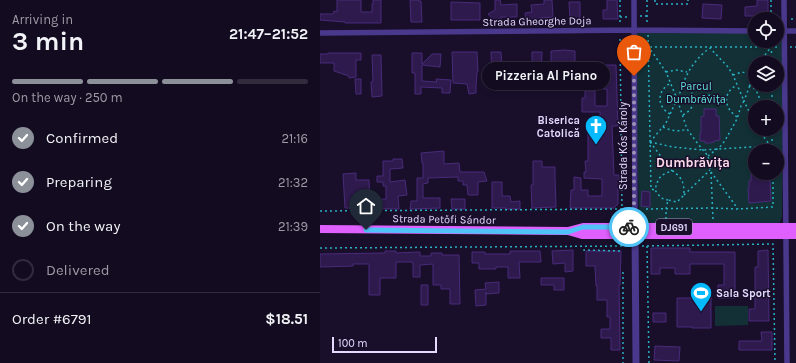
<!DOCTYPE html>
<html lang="en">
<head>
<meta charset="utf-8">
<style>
	:root { --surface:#130b20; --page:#1c1429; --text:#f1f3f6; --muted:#9d9ba5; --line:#322b3e; --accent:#8c9099 }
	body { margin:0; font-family:Karla,sans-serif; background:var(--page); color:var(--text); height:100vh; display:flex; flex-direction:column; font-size:15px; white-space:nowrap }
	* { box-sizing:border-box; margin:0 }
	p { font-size:13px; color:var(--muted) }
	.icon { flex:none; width:22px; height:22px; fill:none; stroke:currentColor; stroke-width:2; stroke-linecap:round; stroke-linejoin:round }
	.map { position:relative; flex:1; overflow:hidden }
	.side { display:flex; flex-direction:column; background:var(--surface); width:320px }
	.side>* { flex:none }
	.buttons { position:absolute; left:428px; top:12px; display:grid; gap:8px }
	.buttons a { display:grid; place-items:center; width:36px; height:36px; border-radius:50%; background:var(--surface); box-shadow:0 2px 6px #0003,0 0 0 1px var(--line); font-size:20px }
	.scale { position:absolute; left:12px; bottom:10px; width:105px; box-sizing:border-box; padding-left:4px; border:2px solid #e4d9ff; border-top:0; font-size:11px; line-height:14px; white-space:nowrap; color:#e4d9ff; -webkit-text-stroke:3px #190f2b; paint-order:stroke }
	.pin { position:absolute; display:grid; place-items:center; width:34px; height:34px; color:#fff; margin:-41px -17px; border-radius:50% 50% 50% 0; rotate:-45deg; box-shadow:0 0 4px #0007 }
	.pin .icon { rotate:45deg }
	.courier { position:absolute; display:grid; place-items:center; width:40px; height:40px; margin:-20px; border:3px solid #4fc3f7; border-radius:50%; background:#fff; color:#222; box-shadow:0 1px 5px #0007 }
	.bubble { position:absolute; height:28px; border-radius:14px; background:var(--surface); box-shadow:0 2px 6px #0003,0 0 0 1px var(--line); font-size:13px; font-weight:700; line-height:28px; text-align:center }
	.head em { font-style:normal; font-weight:700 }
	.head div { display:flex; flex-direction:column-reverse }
	.head { display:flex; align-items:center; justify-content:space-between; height:68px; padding:0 12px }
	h1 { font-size:26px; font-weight:700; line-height:30px }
	.bar { display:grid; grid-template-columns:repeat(4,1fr); gap:6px 4px; align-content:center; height:48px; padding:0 12px }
	.bar i { height:5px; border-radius:3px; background:var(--line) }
	.bar .on { background:var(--accent) }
	.bar p { grid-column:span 4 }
	.line { display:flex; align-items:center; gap:10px; padding:0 12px; border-top:1px solid var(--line) }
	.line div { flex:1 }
	ol { padding:0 12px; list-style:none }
	li { display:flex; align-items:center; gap:12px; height:44px }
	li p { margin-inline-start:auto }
	li .icon { padding:4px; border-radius:50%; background:var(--accent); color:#fff; stroke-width:4 }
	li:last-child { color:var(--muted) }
	li i { width:22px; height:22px; border:2px solid var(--line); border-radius:50% }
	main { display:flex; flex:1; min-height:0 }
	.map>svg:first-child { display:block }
	.green { fill:#123036; fill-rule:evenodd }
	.building { fill:#2e1a4d; stroke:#492b7a }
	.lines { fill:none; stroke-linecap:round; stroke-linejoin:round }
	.path { stroke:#29b1c3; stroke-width:1.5; stroke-dasharray:2 3; stroke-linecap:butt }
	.minor { stroke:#4a388d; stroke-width:5.5 }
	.tertiary { stroke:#4a388d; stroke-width:7 }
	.primary { stroke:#e060ff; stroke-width:8 }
	.done { stroke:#9d92b5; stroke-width:4; stroke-dasharray:0 7.2 }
	.route { stroke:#4fc3f7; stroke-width:5 }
	.labels { text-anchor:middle; stroke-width:3; stroke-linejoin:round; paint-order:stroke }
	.shield { fill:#190f2b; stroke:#a79cbf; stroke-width:1 }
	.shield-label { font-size:10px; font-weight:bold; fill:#e4d9ff }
	.street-label { font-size:11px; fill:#e4d9ff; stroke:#190f2b }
	.park-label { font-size:11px; fill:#5de7dd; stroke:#190f2b }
	.poi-label { font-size:11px; font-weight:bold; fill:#e4d9ff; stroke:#190f2b; text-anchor:end }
	.quarter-label { font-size:13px; font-weight:bold; fill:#ffdbec; stroke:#190f2b }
</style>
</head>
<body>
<main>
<section class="side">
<div class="head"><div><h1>3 min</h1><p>Arriving in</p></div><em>21:47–21:52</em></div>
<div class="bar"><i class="on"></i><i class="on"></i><i class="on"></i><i></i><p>On the way · 250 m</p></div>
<ol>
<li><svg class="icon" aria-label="check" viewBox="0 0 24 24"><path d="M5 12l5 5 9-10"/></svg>Confirmed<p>21:16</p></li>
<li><svg class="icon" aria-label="check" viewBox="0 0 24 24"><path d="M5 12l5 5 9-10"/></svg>Preparing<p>21:32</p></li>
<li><svg class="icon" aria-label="check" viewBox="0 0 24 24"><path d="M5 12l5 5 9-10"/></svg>On the way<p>21:39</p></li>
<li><i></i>Delivered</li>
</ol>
<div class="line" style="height:52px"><div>Order #6791</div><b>$18.51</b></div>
</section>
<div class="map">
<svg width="476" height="363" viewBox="0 0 476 363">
	<rect width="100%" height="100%" fill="#190f2b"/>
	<path class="green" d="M314,30L435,31V41H457V31H464L462,217L460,222L456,225L326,224L321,221L319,214ZM435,63H457V85H435ZM435,107H457V129H435ZM435,151H457V173H435Z
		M395,306H428V325L395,326Z"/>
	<path class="building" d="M17,0H41V12H52V4H53V0H61V23H25V22L0,20V14H13L14,11L17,12Z
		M90,0H99L98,1H101L102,22H91Z
		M175,0H180L181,5L197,4V17H181V21L175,22L168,14L175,10Z
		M224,0H232L233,17L220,18V20L206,21L205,13L212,12L211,5L224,4Z
		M287,0H297L298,19H283V10H287Z
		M437,0H448V16H425V7L437,6Z
		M131,2L160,3V20H131Z
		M249,2H260V20H250Z
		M383,4L402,5L401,19L382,18Z
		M244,50L255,51V66H231V51Z
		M132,52H157L158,72H157L156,86V93L149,94L147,84L133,83Z
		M171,52H181L182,66H201V85H189V81H172Z
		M212,52H222L221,74H212Z
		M8,53H41V60H36V77L29,78V76L14,71V63H0V54H8Z
		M92,53H102V64L112,54H121L120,67L102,65V81L117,82L116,79L131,80L130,93H122V88L101,87V94H95V73H92Z
		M52,55H61L62,96L52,97L51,82L53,81Z
		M287,65H296L298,126H292L294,175H299V188H298V204L294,208H250L251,190H254V177L261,178V190H268V196H282V179L264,178V172H266L265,161H268V131L280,130V112H262V98H265V91H275V106H287V89H283V73L279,74V66Z
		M35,79H41V94H36Z
		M384,109H396V116H399L400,140L394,141V142L390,143H385V141H380V133H381V117L384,116Z
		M124,151V164L139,163L140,172H164L167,181L158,182V195H148L147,185H143V181H138V177L108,178V183L103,184V198H120V208L90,209L91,201H97V178H103V163H102L101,153Z
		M73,159H82L83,168L70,169V182L85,180L87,195L78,196L79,209L25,208L23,174L36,173V180H49L50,199H66V186H63V182H57V176H63V161H73Z
		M213,161H222V167H235V178L236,207L212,208L211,185H213Z
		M431,173L445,175L444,180H450L451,201L429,203L428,188H429V181H431Z
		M172,182H182V196H190L191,202L200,201V209H186V208H172Z
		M322,191L330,192V207L321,206Z
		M131,199H145V209H132Z
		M331,248H370V252H415V298H398V285H404V264H370V274H355V268H340V274H331Z
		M253,250V271L245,272V263L233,264L232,251Z
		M448,250L449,321H429V309H435V267H438V251Z
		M65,251H76V253L100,252V256H111V253H122V255H139L140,304H130V289H121V285H113V264L100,265V277H93V263H92V262H76V278H60V295H49V264H33V266L0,267V254L65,253Z
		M190,251H220L221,262H199L200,278H188V267H176V269H159V263H152V252H165V254H190Z
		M266,251H301L300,285H299L300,350H291V338H281V329H290V317H287V300H277V285L276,286L275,266H266Z
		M221,278H244V290H234V285H221Z
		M179,282V293L166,294V292V305L156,306L155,290L166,289L165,283Z
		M101,285H108V305H101Z
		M372,297H391V328H372V327H357V298H372Z
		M333,313H346V322H333Z
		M441,332H452V350H419V341H442Z
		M335,346L360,347L359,361L334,360Z"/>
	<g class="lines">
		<path class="path" d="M300,0V25
			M327,0V23
			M335,0V4H368V0
			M451,0V19
			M320,16H327
			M300,17H308
			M471,19H476
			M328,35L331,189L335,190
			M451,41L452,63
			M328,46L346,72L357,99L346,123L330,142
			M301,47H308
			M320,47H458
			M470,47H476
			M439,63L451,47
			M346,72L356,70L367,72
			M435,72L424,101L435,124
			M413,75L422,72L434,75
			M429,85C438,90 441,98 439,107
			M452,85V107
			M374,101L390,95L406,101
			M350,114C336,106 337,90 351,83
			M363,115C378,107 376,93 363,83
			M430,116L435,112
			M417,117C404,108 402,93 417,85
			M343,127C351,131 359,132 367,129
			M438,129L452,148
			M452,129V151
			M330,142L353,147L383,150L431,147L452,149
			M330,142L352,171
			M388,156L402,145L407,137L417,119L421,106L424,101L413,75L408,67L390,48C378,56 368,70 363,84C361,89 360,94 357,99L367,129L378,144L388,156L391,172L418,209
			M391,172L393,220
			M364,195L390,170
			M326,209L392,208L418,209L453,207V173
			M0,211L302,209L300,36
			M346,219V209L348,200L357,202L364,195C364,183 363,179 353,171C340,174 338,178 335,190L341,198L348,200
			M322,246L453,244L455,363
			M327,246L329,363
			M0,248L308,246
			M264,251V250L302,251
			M303,272V363"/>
		<path class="minor" d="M314,0L315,227
			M464,0L467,363
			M457,31H476
			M0,33L314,30L435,31"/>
		<path class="tertiary" d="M315,230L316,363"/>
		<path class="primary" d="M0,229L248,231L262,235H476
			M248,231L263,227H476"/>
	</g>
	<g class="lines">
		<path class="done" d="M309,227H314V76"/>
		<path class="route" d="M46,230L248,232L263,227H309"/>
	</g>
	<defs>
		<g id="church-pin" transform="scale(1.15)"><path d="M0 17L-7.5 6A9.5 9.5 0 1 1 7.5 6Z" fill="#05b9ff" stroke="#190f2b"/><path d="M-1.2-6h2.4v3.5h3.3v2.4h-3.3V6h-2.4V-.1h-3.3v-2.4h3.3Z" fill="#fff"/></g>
		<g id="stadium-pin" transform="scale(1.15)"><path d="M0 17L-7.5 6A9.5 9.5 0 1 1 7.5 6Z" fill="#05b9ff" stroke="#190f2b"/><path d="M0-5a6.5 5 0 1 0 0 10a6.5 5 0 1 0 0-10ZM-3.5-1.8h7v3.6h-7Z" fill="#fff"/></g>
	</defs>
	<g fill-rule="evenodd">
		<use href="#church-pin" x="276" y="126"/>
		<use href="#stadium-pin" x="381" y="293"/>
	</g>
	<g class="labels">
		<rect class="shield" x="336" y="219" width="36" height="16" rx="3"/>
		<g class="shield-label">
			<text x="354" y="231">DJ691</text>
		</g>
		<g class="street-label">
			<text transform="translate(217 21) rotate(-1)" y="4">Strada Gheorghe Doja</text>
			<text transform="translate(303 146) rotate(-90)" y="4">Strada Kós Károly</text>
			<text transform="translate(124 219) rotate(1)" y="4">Strada Petőfi Sándor</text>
		</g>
		<g class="park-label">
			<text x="376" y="90">Parcul<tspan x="376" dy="13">Dumbrăvița</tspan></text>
		</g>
		<g class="poi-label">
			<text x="260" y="124">Biserica<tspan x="260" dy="13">Catolică</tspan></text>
			<text x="396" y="297" text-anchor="start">Sala Sport</text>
		</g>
		<g class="quarter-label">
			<text x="373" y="167">Dumbrăvița</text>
		</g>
	</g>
</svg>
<div class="buttons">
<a><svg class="icon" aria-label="locate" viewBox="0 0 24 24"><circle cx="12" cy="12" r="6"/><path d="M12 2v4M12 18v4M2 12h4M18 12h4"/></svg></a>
<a><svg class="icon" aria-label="layers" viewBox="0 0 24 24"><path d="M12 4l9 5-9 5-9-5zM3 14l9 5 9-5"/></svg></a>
<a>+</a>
<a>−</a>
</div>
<div class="scale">100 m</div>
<div class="pin" style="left:314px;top:76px;background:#ea580c"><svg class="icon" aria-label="bag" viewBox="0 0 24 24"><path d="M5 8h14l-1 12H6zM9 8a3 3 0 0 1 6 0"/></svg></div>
<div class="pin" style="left:46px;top:230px;background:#1f2937"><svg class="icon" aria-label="home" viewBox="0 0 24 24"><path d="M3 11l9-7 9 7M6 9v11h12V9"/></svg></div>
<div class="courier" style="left:309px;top:227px"><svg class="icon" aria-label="bike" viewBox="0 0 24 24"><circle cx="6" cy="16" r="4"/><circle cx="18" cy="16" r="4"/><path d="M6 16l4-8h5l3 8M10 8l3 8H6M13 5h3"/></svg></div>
<div class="bubble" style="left:162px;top:62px;width:128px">Pizzeria Al Piano</div>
</div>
</main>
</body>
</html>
